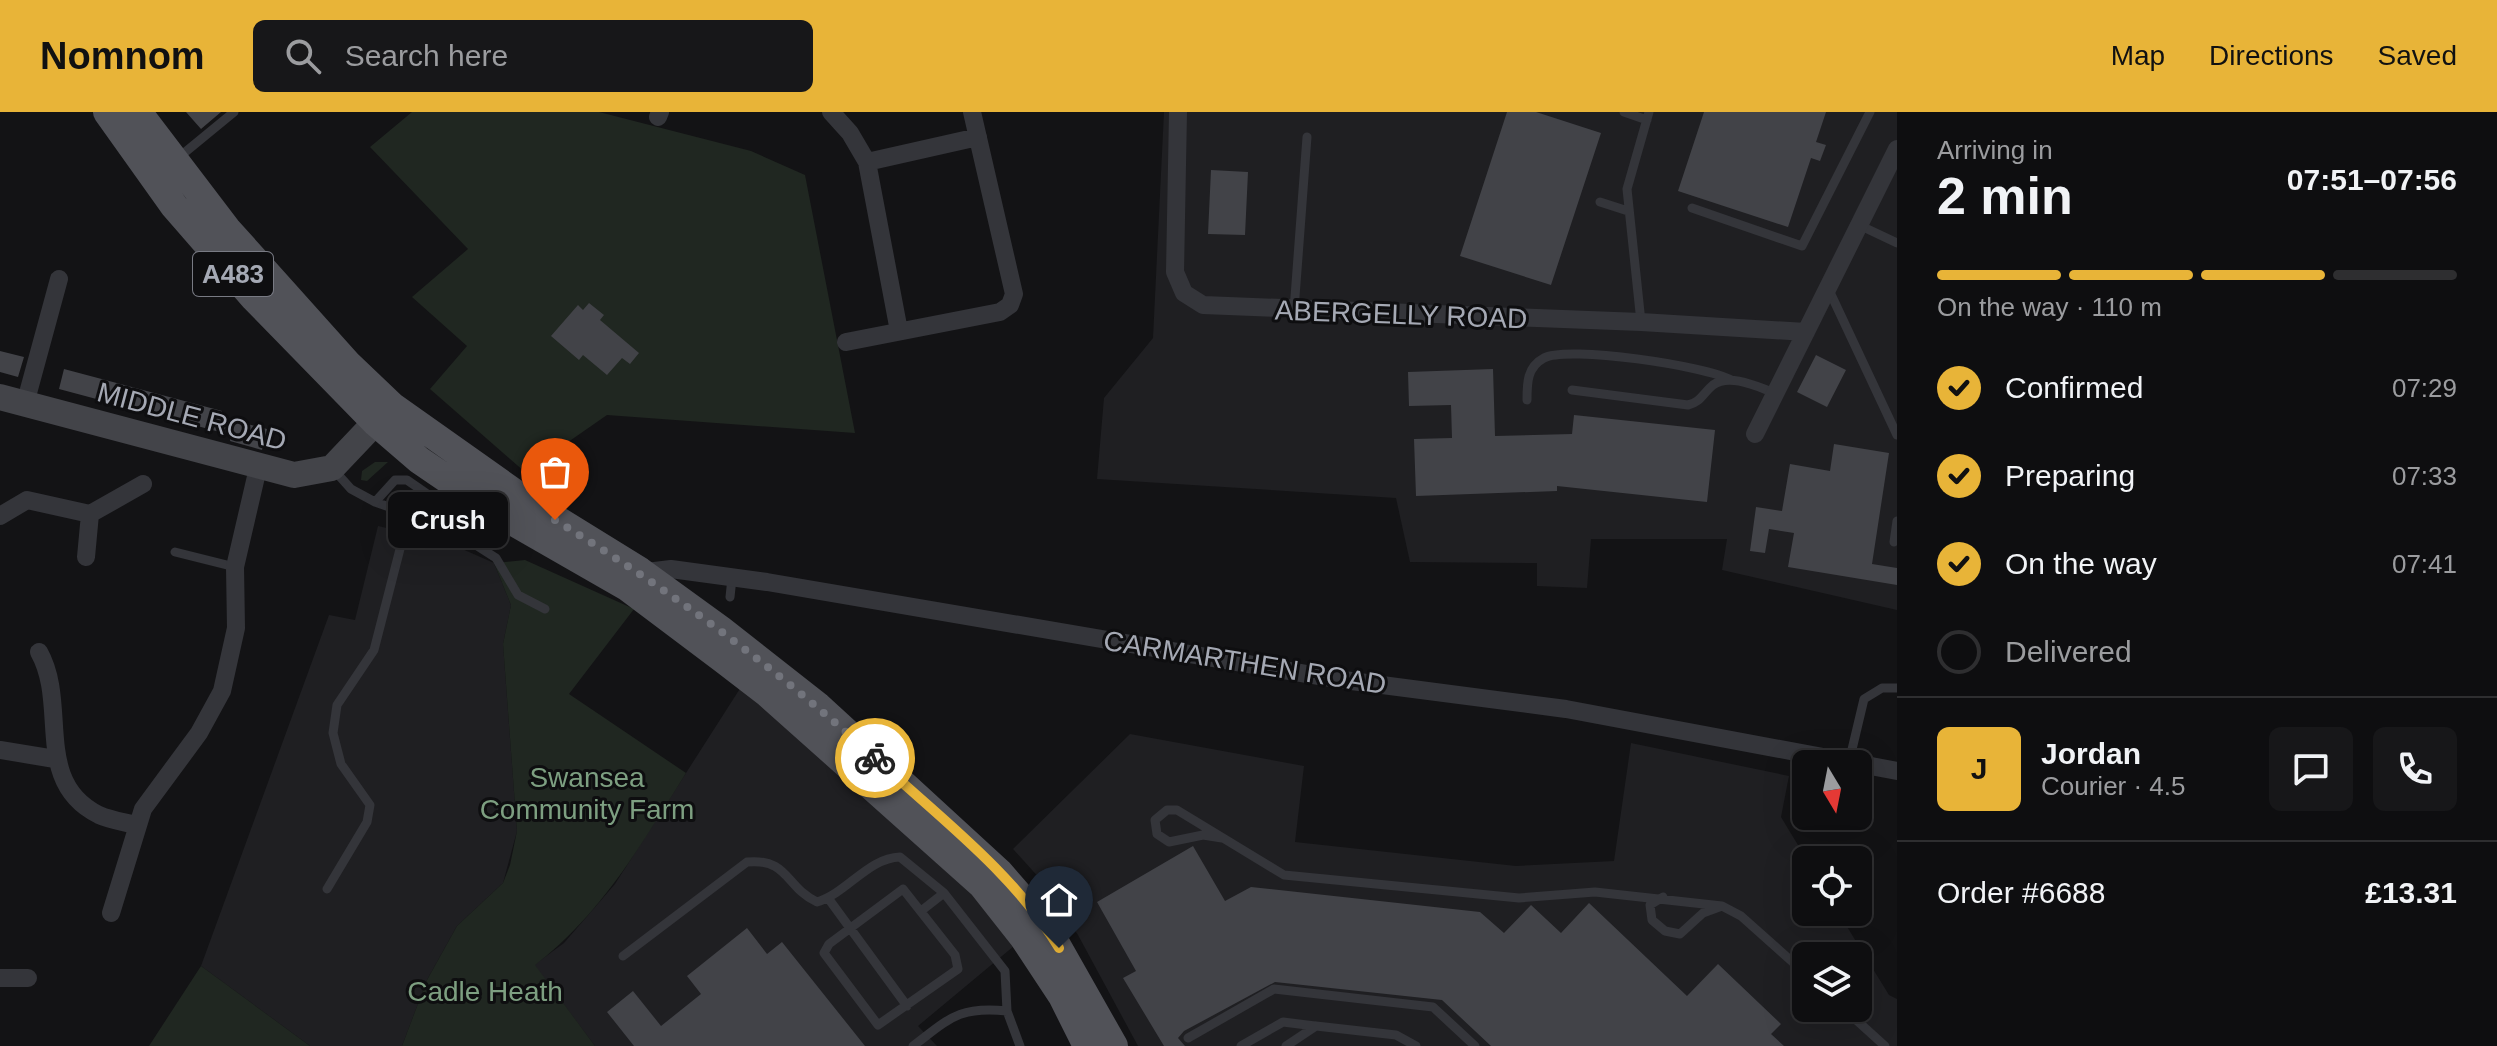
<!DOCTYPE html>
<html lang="en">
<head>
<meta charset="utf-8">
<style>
	:root { --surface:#0e0e10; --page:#171719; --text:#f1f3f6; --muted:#9b9c9f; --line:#2e2e30; --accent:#e8b438 }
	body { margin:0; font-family:Helvetica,sans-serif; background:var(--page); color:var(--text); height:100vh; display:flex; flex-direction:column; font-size:30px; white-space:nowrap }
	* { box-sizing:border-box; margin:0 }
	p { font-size:26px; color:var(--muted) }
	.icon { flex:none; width:44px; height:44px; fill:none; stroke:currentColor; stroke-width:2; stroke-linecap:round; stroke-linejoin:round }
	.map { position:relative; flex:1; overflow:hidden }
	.panel { display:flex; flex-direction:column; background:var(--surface); width:600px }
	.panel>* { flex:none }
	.needle { width:52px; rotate:170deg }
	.buttons { position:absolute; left:1792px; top:638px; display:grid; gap:16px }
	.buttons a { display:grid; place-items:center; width:80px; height:80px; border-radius:12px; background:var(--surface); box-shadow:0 8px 32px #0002,0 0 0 2px var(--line); font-size:40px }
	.pin { position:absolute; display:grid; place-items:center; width:68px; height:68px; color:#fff; margin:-82px -34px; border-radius:50% 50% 50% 0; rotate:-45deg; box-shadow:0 0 8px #0007 }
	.pin .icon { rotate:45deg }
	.courier { position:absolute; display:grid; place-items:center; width:80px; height:80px; margin:-40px; border:6px solid #e8b438; border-radius:50%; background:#fff; color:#222; box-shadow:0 2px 10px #0007 }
	.bubble { position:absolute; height:56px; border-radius:12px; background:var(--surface); box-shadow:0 8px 32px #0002,0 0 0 2px var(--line); font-size:26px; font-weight:600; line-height:56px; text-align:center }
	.summary em { font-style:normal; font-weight:600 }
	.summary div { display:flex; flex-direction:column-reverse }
	.summary { display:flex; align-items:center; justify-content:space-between; height:136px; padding:0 40px }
	h1 { font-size:52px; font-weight:600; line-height:60px }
	.bar { display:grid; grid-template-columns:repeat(4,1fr); gap:12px 8px; align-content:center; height:96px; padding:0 40px }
	.bar i { height:10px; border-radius:6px; background:var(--line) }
	.bar .on { background:var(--accent) }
	.bar p { grid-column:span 4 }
	.line { display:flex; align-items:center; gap:20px; padding:0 40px; border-top:2px solid var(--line) }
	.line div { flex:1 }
	.round { display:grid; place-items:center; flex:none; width:84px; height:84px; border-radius:12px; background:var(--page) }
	ol { padding:0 40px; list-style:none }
	li { display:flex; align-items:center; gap:24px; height:88px }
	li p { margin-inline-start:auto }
	li .icon { padding:8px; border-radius:50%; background:var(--accent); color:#111; stroke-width:4 }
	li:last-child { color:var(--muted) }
	li i { width:44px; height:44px; border:4px solid var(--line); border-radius:50% }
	header { display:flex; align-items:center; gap:48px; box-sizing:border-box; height:112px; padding:0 40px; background:var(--accent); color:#111 }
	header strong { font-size:38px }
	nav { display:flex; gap:44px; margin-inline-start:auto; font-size:28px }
	.search { width:560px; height:72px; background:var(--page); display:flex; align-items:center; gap:20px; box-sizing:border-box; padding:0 28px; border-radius:12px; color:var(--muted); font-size:30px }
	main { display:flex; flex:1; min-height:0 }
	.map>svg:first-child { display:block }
	.built { fill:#1f1f22; fill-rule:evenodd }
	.green { fill:#202721 }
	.building { fill:#424348 }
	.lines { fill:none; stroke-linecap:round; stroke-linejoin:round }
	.lane { stroke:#34353a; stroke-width:9 }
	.street { stroke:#34353a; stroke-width:18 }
	.secondary { stroke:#434449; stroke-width:26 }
	.primary { stroke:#515258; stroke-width:28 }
	.done { stroke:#72747c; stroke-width:8; stroke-dasharray:0 14.4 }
	.route { stroke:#e8b438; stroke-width:10 }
	.labels { text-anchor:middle; stroke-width:6; stroke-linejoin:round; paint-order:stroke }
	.shield { fill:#0e0e10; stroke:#787a83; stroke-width:2 }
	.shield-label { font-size:26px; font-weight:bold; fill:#a5a9b4 }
	.street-label { font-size:28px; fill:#a5a9b4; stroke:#0e0e10 }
	.park-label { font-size:28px; fill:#7d9f81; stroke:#0e0e10 }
</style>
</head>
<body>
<header>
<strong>Nomnom</strong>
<div class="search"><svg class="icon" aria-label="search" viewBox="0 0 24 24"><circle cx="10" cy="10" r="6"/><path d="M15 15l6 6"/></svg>Search here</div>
<nav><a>Map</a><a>Directions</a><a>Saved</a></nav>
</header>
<main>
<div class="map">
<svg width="1897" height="934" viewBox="0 0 1897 934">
	<rect width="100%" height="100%" fill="#131315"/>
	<path class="built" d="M1164,0H1897V498L1722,458L1727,427H1591L1587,476L1537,474V451L1410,450L1396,386L1097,367L1104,286L1153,226Z
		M378,414L444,429L494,451L511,493L503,532L517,719L503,771L457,814L427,868L402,934H310L201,854L329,503L355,508Z
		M741,575L970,780L1014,834L918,914L937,934H595L534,853L564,831L615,772Z
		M1130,622L1304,654L1295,730L1516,754L1614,749L1631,631L1789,664L1781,705L1807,748L1806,800H1838L1889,883L1897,887V934H1138L1078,823L1042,769L1013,737ZM1806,844H1858V896H1806Z"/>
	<path class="green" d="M412,0H599L751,39L805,63L855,321L607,303L525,360L430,277L467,234L412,185L468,137L370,35Z
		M375,350H388L367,369L361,368L362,359Z
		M525,448L634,497L569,582L686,661C642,731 602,802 535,853L595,934H402L427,868L457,814L503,771L510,753L517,719L503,532L511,493L494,451Z
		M201,854L310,934H149Z"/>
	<path class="building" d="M186,0H221L201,17Z
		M1507,0H1536L1601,21L1551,173L1460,144Z
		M1704,0H1826L1816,30L1826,33L1820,49L1811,46L1788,115L1678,79Z
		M1211,58L1248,60L1245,123L1208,122Z
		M589,191L604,203L600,208L639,241L630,252L622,246L607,263L583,243L579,248L551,224L578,193L583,198Z
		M0,239L24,245L18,265L0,260Z
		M1816,243L1846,258L1827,295L1797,280Z
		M64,257L222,299L221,305L267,317L262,338L230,329L231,323L59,277Z
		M1493,257L1495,324L1572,322L1574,303L1715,318L1707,390L1557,374V379L1416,384L1414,327L1452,326L1451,293L1409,294L1408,260Z
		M1834,332L1889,341L1872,452L1897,456V473L1788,455L1794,421L1769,417L1765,441L1750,439L1756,395L1782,399L1790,352L1830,359Z
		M1193,734L1225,789L1251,775L1480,800L1504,821L1531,793L1561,821L1589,791L1687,884L1718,852L1781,912L1771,922L1784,934H1491L1442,888L1275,870L1184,919L1178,926L1185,934H1164L1123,866L1136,859L1097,790Z
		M747,816L767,842L782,830L865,934H634L607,900L633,879L661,914L701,882L687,864Z"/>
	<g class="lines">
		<path class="lane" d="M1624,0L1647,8
			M178,46L234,0
			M1600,90L1628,99
			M1692,96L1802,134L1870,0
			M1859,113L1897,131
			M1828,176L1897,323
			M1294,198L1307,25
			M1641,210L1627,77L1649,0
			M1572,278L1688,293C1701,290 1703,281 1713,273C1730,261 1758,275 1775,281
			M1527,288C1527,271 1527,255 1544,246C1567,233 1707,254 1731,268
			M334,358L351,377L375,390
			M429,403L435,396L433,386L407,368H395L375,390L409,402L429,403L496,446L518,483L545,497
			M1894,430L1897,409
			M175,440L235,455
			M730,485L732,466
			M1849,650L1864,587L1882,576H1897
			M1222,726L1203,723L1169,730L1157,722L1155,708L1167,698H1177L1284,763L1519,786L1595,780L1722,794
			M327,777L367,710L370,693L341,652L333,621L337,593L374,538L409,402
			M903,777L955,843L958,857L878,913L824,841L829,832Z
			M1663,785L1650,793L1652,808L1665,819L1680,822L1703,801L1722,794L1741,804L1806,862
			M828,786L907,894
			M921,799L944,781L1005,859L1007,899L1020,934
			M623,844L747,750C789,746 785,775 817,790C847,781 868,746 900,745L944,781
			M1843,896L1885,934
			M1188,926L1274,877L1433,895L1475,934
			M913,934C950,906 959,894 1007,899
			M1241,934L1283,910L1315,914
			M1286,934L1316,914L1396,923L1416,934"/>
		<path class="street" d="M831,0L850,21L867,50L899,219
			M1178,0L1175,160L1184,181L1203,193L1641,210L1806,220
			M658,5L660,0
			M867,50L978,25
			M846,230L1000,200L1010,193L1014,182L972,0
			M25,292L59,167
			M1755,322L1897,37
			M0,404L27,388L90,402L143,372
			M86,445L90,402
			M638,461L671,457L767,470L1336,567L1566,597L1897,659
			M39,540C69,593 32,670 99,703C110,708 124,710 136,713
			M0,638L55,647
			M111,801L143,697L199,621L222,579L236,516L235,455L258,356
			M0,866H28"/>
		<path class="secondary" d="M0,285L294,363L332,356L388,297"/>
		<path class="primary" d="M107,0L174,94L254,186L376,311L419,348L491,397L627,475L724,548L768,582L982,773L1023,825L1062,884L1087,934
			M138,0L227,117L349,253L392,294L522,386L640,459L720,517L818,594L999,760L1046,814L1114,934"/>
	</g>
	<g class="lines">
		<path class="done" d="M555,408C670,478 775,555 875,646"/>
		<path class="route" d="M875,646C939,705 1014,761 1059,836"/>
	</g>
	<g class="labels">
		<rect class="shield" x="193" y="140" width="80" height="44" rx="6"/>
		<g class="shield-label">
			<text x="233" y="171">A483</text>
		</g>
		<g class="street-label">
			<text transform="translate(1401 202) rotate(2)" y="10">ABERGELLY ROAD</text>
			<text transform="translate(192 304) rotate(15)" y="10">MIDDLE ROAD</text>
			<text transform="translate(1245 550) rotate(9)" y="10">CARMARTHEN ROAD</text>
		</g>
		<g class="park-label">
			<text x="587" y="675">Swansea<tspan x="587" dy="32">Community Farm</tspan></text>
			<text x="485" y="889">Cadle Heath</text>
		</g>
	</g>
</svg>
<div class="buttons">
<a><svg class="needle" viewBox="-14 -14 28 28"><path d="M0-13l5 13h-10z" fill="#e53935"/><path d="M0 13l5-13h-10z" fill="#9b9c9f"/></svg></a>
<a><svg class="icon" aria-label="locate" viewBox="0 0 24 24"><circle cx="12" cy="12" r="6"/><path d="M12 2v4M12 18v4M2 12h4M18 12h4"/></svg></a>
<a><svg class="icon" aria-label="layers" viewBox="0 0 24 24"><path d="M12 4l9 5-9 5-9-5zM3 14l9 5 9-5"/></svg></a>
</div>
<div class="pin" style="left:555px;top:408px;background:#ea580c"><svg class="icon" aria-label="bag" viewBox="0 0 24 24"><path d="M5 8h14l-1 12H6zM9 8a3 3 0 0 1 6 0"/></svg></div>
<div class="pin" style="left:1059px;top:836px;background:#1f2937"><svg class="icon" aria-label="home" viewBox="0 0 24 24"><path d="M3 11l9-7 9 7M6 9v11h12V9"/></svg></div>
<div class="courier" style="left:875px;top:646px"><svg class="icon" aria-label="bike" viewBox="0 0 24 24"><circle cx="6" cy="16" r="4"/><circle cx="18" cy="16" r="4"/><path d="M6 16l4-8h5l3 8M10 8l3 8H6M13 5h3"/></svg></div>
<div class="bubble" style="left:388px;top:380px;width:120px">Crush</div>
</div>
<section class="panel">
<div class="summary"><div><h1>2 min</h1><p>Arriving in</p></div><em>07:51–07:56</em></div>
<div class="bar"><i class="on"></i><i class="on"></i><i class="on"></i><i></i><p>On the way · 110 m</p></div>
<ol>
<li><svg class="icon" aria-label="check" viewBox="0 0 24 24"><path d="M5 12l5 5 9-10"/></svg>Confirmed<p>07:29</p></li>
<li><svg class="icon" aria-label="check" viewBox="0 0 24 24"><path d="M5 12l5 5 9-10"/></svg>Preparing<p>07:33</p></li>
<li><svg class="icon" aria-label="check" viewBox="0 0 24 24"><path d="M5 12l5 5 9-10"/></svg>On the way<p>07:41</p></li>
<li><i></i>Delivered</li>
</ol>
<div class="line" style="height:144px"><b class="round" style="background:var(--accent);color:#111">J</b><div><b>Jordan</b><p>Courier · 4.5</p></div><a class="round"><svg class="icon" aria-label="chat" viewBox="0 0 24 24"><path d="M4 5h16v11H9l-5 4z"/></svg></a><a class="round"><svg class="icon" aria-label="phone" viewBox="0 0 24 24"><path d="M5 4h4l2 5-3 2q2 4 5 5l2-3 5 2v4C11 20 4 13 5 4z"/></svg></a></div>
<div class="line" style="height:104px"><div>Order #6688</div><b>£13.31</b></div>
</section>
</main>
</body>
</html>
